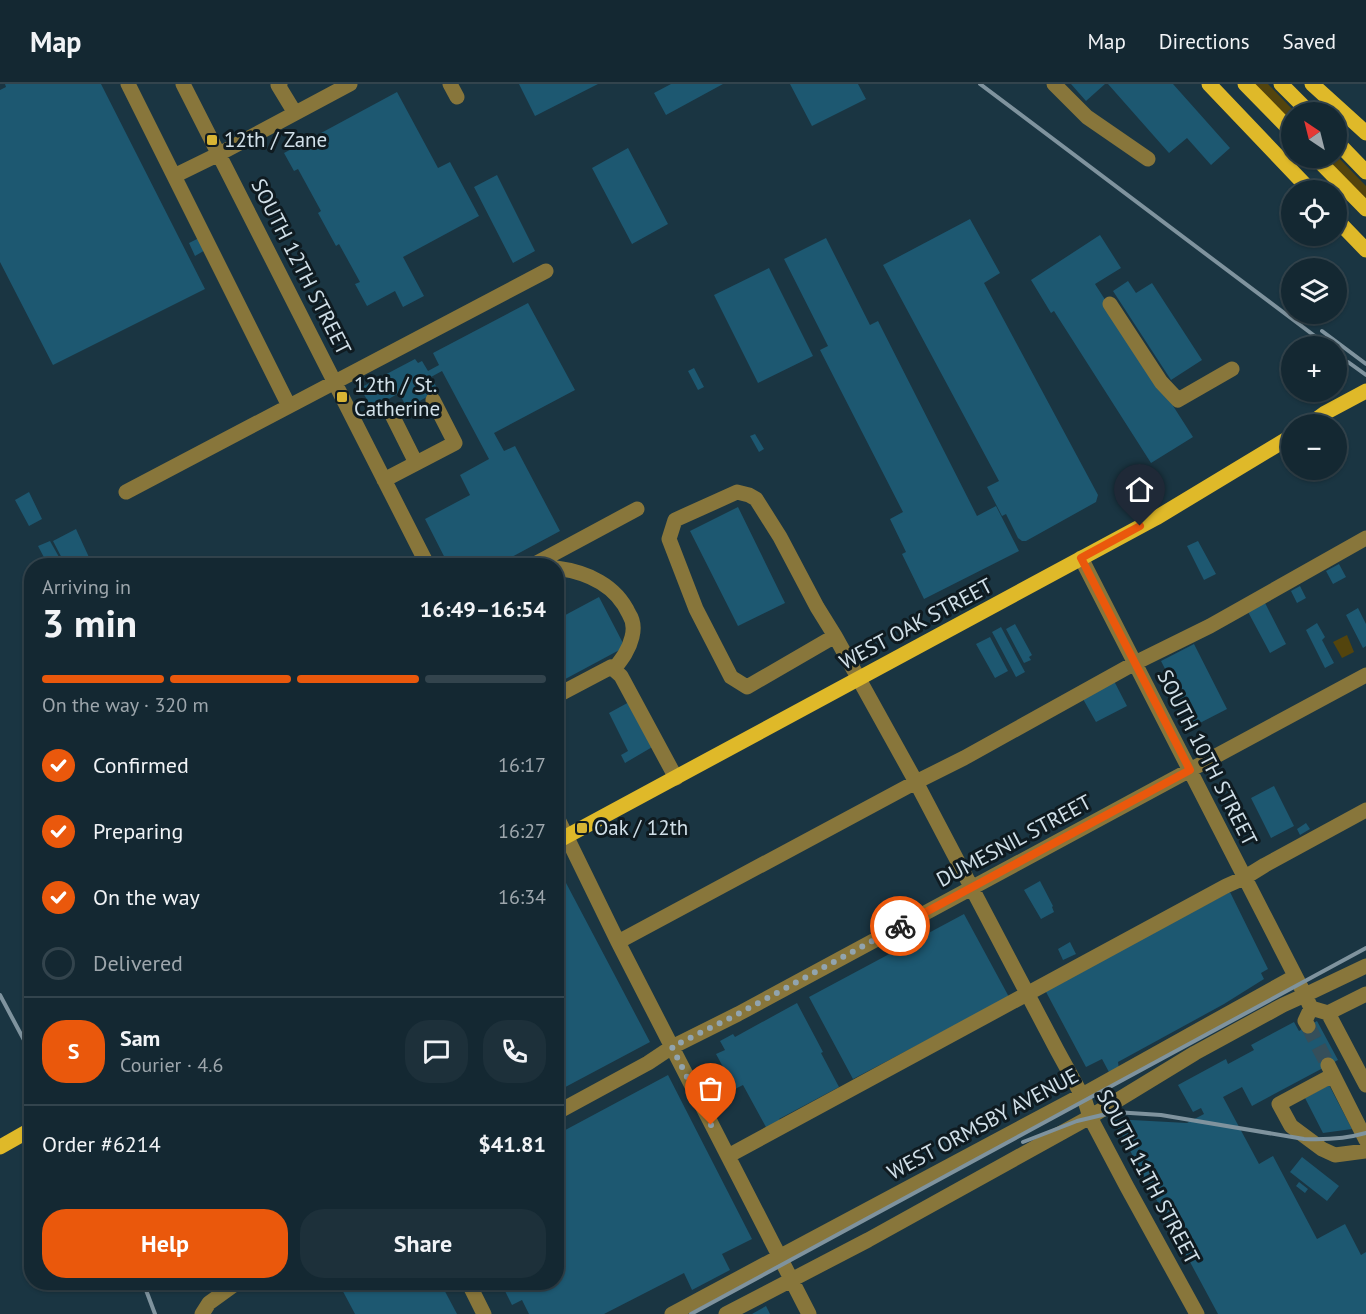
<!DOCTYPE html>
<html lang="en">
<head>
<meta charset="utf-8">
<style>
	:root { --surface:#142832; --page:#1d303a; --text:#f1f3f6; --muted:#9da6ac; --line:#33444d; --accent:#ea580c }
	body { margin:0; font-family:"PT Sans",sans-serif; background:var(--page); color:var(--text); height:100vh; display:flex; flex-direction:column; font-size:22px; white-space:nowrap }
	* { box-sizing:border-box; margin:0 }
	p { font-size:20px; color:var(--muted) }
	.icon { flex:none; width:33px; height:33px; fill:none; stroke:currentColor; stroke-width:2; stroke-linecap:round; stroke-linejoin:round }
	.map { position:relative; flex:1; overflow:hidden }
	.side { position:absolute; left:24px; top:474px; width:540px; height:732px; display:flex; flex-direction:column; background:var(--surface); border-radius:24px; box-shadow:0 2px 4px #0004,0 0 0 2px var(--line) }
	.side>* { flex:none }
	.needle { width:39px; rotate:325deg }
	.tools { position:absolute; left:1281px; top:18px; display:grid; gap:12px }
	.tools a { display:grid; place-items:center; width:66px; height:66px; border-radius:50%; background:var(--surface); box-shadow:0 2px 4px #0004,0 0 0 2px var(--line); font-size:30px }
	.pin { position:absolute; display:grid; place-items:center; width:51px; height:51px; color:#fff; margin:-62px -26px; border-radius:50% 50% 50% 0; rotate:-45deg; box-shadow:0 0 6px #0007 }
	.pin .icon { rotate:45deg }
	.courier { position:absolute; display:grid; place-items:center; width:60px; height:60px; margin:-30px; border:4px solid #ea580c; border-radius:50%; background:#fff; color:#222; box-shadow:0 2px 8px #0007 }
	.overview em { font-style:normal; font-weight:700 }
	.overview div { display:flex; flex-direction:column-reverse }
	.overview { display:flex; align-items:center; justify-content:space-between; height:102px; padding:0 18px }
	h1 { font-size:39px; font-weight:700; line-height:45px }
	.bar { display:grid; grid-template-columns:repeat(4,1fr); gap:9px 6px; align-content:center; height:72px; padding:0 18px }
	.bar i { height:8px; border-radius:4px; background:var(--line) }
	.bar .on { background:var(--accent) }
	.bar p { grid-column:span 4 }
	.line { display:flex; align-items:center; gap:15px; padding:0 18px; border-top:2px solid var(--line) }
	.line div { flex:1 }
	.round { display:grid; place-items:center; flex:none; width:63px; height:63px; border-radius:24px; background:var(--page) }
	ol { padding:0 18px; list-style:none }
	li { display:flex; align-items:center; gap:18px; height:66px }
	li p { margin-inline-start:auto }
	li .icon { padding:6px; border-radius:50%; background:var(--accent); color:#fff; stroke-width:4 }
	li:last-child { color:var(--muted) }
	li i { width:33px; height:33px; border:3px solid var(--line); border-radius:50% }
	.cta { display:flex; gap:12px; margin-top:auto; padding:12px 18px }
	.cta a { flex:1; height:69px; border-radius:24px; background:var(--accent); color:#fff; font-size:24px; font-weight:700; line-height:69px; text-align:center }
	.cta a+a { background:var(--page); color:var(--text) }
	header { display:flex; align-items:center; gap:36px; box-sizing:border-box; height:84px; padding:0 30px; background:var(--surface); border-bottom:2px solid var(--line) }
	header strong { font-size:28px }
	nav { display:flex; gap:33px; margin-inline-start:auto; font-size:21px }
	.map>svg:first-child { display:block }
	.green { fill:#53440d }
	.building { fill:#1d5871 }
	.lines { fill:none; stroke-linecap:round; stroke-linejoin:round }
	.minor-tunnel { stroke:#354f5b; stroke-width:15; stroke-dasharray:15 8; stroke-linecap:butt }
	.minor { stroke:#88763b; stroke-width:15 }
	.major { stroke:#dfb929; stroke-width:15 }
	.rail { stroke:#7f939e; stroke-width:4 }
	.done { stroke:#91a4af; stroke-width:6; stroke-dasharray:0 10.8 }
	.route { stroke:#ea580c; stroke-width:8 }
	.poi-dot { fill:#d7b434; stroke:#0f1b21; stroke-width:2 }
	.labels { text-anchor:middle; stroke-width:6; stroke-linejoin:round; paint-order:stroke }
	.poi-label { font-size:21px; fill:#d1e0e9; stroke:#0f1b21; text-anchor:start }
	.street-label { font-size:21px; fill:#d1e0e9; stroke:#0f1b21 }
</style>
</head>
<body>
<header>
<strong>Map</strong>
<nav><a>Map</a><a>Directions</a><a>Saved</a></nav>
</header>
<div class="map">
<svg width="1366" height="1230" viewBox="0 0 1366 1230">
	<rect width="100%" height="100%" fill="#1a3542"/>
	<path class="green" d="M1254,0H1268L1295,28H1292L1291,39Z
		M1337,72L1366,102V116L1325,74H1336Z
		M1347,551L1354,568L1342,574L1333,558Z"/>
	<path class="building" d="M5,0H101L205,205L53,281L0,178V6L6,3Z
		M519,0H598L535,32Z
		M671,0H723L666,31L654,9Z
		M790,0H858L866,15L812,42Z
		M1071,0H1105L1086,17Z
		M1108,0H1173L1230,64L1211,81L1187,54L1169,69Z
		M397,8L438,84L450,78L479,132L403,173L424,212L403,223L395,207L367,222L355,200L360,198L339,160L336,162L318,129L321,127L298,85L294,87L284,69Z
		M628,64L668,140L632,160L592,84Z
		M497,91L535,167L513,179L474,103Z
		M970,135L1000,189L984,199L1098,411L1096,418L1026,457H1022L1018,454L1006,430L1002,432L987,403L999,397L883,181Z
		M1100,151L1121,184L1095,200L1193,353L1151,379L1054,227L1051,229L1031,196Z
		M201,153L207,165L195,172L189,159Z
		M826,154L870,241L878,237L977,432L996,422L1019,467L924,515L902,470L906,468L890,435L903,428L820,266L828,262L784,175Z
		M769,184L813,272L758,299L714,211Z
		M1128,197L1136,209L1152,199L1202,276L1171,296L1113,207Z
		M528,219L575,306L494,349L504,367L515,362L560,447L495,482H449L425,435L470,411L460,391L489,375L442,287L431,293L437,304L433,306L434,309L407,324L399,309L380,320L384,329L377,332L360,304L415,275L418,279L422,277L428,287L439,281L433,269Z
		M694,284L704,303L698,306L688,287Z
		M755,350L764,365L759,368L750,352Z
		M29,408L42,435L29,442L15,416Z
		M738,423L785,519L738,542L690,447Z
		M76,445L93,482H66L53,457Z
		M50,457L59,473L47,479L38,462Z
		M1198,457L1216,490L1204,496L1187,462Z
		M1339,480L1346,493L1333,500L1326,487Z
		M1300,502L1306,514L1297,519L1291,507Z
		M599,513L625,563L556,600V536Z
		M1264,517L1286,560L1270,569L1247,526Z
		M1358,524L1366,540V562L1363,564L1346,531Z
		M1317,539L1325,553L1322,556L1334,579L1325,584L1306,546Z
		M1015,540L1032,571L1029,573L1031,576L1024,579L1006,545Z
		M1001,543L1025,588L1016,593L992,548Z
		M990,553L1008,587L995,594L976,560Z
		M1194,560L1227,625L1194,642L1161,577Z
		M1114,597L1127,622L1096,638L1083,615Z
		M631,617L654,662L625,679L621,671L628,667L609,629Z
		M1274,702L1294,742L1271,754L1251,714Z
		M1306,739L1310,745L1300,751L1297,745Z
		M556,780L650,958L556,1008Z
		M1040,797L1053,822L1052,823L1054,828L1041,835L1024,806Z
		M1230,808L1268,885L1261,889L1264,895L1224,920L1118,978L1119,985L1110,990L1102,975L1086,983L1045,906Z
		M964,830L1009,913L853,995L809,913Z
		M1070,858L1076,870L1063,876L1058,865Z
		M797,919L823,968L821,969L839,1003L779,1035L781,1038L767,1045L743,1001L735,1005L716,970L725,966L720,957L733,950L735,953Z
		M1317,937L1338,976L1252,1022L1242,1003L1223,1013L1259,1080L1273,1072L1317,1155L1345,1140L1361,1171L1366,1168V1230H1218L1113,1035L1187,1039L1204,1030L1201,1024L1193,1028L1178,1001L1226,975L1228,980L1254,966L1251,961L1294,938L1299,947Z
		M668,991L752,1155L722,1170L730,1186L692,1206L684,1189L604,1230H529L522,1216L512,1221L502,1201L491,1207L487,1198H556V1051Z
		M1329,1001L1352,1045L1323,1049L1305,1014Z
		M1302,1073L1339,1102L1327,1117L1290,1088Z
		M1299,1098L1308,1105L1305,1109L1296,1102Z
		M338,1198H440L457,1230H355Z
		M766,1222L770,1230H752Z"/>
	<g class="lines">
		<path class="minor-tunnel" d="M1308,942L1328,981"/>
		<path class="minor" d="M128,0L289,322
			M183,0L428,482
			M280,0L278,1L295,29
			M450,0L457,13
			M1054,0L1087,33L1148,75
			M174,92L219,70L350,0
			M1110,220L1161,298L1178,316L1232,285
			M391,329L416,379
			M384,396L455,359L433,316
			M126,408L546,187
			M1081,474L1305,911L1366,882
			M531,482L637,425
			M556,484C587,488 616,501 629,530C633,536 634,545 632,553C629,566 622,575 614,585
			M835,552L817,523L780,453L756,415L749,411L737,408L675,436L669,455L696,525L731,593L747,603L835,552L916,698L1057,966L1085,1017L1090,1033L1127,1103L1197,1230
			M556,612L611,583L621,592L676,694
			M556,731L618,858L809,1230
			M618,858L916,698L964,674L1135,579L1210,542L1366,454
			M1328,929L1366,1001
			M1308,942L1305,937L1311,924
			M1328,981L1366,1056
			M1333,991L1279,1020L1291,1042L1322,1065L1335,1071L1366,1067
			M556,1029L648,979L672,963L738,930L1366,591
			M728,1072L1226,802L1244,794L1265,781L1366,726
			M468,1198L484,1230
			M202,1230L209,1219L238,1198
			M672,1230L1082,1011L1294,893
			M726,1230L868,1156L1090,1033L1195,969L1283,921L1305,911L1311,924L1328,929L1366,910"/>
		<path class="major" d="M1209,0L1310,106
			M1245,0L1292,48
			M1281,0L1309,28
			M1312,0L1366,49
			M1336,57L1366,88
			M1316,74L1366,125
			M1336,135L1366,166
			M1310,340L1325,329L1366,307
			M556,758L1156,434L1292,352
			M0,1063L30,1046"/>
		<path class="rail" d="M980,0L1328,262
			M1322,247L1366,280
			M1348,278L1366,291
			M0,911L32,971
			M1023,1058L1077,1037L1115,1028L1161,1031L1304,1055C1326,1056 1345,1055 1366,1049
			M143,1198L155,1230
			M691,1230L1366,864"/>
	</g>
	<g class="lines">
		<path class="done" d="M711,1041L672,963L738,930L900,842"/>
		<path class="route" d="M900,842L1190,686L1081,474L1140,442"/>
	</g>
	<g class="poi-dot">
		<rect x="206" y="50" width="12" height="12" rx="3"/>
		<rect x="336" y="307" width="12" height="12" rx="3"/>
		<rect x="576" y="738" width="12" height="12" rx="3"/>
	</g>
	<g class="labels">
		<g class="poi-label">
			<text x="224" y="63">12th / Zane</text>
			<text x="354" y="308">12th / St.<tspan x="354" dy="24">Catherine</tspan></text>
			<text x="594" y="751">Oak / 12th</text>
		</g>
		<g class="street-label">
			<text transform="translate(301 183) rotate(63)" y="7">SOUTH 12TH STREET</text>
			<text transform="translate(916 540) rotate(-28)" y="7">WEST OAK STREET</text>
			<text transform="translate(1207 674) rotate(63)" y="7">SOUTH 10TH STREET</text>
			<text transform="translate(1014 757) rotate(-28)" y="7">DUMESNIL STREET</text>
			<text transform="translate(983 1040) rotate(-28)" y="7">WEST ORMSBY AVENUE</text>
			<text transform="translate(1148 1093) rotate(62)" y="7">SOUTH 11TH STREET</text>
		</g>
	</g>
</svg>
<div class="tools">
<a><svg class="needle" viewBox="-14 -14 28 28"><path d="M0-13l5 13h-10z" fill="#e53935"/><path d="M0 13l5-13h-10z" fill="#9da6ac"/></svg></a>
<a><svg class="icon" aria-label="locate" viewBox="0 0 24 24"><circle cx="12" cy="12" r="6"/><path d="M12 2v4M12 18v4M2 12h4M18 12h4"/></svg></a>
<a><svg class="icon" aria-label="layers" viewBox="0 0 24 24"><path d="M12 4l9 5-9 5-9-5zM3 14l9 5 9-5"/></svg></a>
<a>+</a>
<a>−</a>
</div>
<div class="pin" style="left:711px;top:1041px;background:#ea580c"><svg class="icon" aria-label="bag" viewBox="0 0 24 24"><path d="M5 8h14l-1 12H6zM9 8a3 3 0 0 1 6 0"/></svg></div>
<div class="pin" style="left:1140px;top:442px;background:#1f2937"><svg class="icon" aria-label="home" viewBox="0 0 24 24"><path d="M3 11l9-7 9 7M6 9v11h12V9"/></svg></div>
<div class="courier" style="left:900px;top:842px"><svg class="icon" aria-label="bike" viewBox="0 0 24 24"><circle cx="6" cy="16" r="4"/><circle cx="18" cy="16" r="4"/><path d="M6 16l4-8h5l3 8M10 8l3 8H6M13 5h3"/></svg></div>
<section class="side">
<div class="overview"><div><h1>3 min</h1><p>Arriving in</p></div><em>16:49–16:54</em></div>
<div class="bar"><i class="on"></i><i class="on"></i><i class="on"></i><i></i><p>On the way · 320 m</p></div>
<ol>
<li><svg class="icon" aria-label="check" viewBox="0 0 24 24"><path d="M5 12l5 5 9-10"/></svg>Confirmed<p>16:17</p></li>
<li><svg class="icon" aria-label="check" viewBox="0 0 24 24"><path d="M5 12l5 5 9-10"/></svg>Preparing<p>16:27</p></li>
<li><svg class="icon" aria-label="check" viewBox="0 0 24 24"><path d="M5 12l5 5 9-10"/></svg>On the way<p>16:34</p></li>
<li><i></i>Delivered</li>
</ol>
<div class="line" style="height:108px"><b class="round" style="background:var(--accent);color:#fff">S</b><div><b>Sam</b><p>Courier · 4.6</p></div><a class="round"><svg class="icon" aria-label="chat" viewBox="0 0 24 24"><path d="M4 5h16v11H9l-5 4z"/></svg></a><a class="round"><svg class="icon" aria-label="phone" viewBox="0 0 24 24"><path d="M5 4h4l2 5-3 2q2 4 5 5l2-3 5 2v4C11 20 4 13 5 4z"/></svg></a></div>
<div class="line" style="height:78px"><div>Order #6214</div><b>$41.81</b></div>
<div class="cta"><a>Help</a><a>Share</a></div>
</section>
</div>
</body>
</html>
